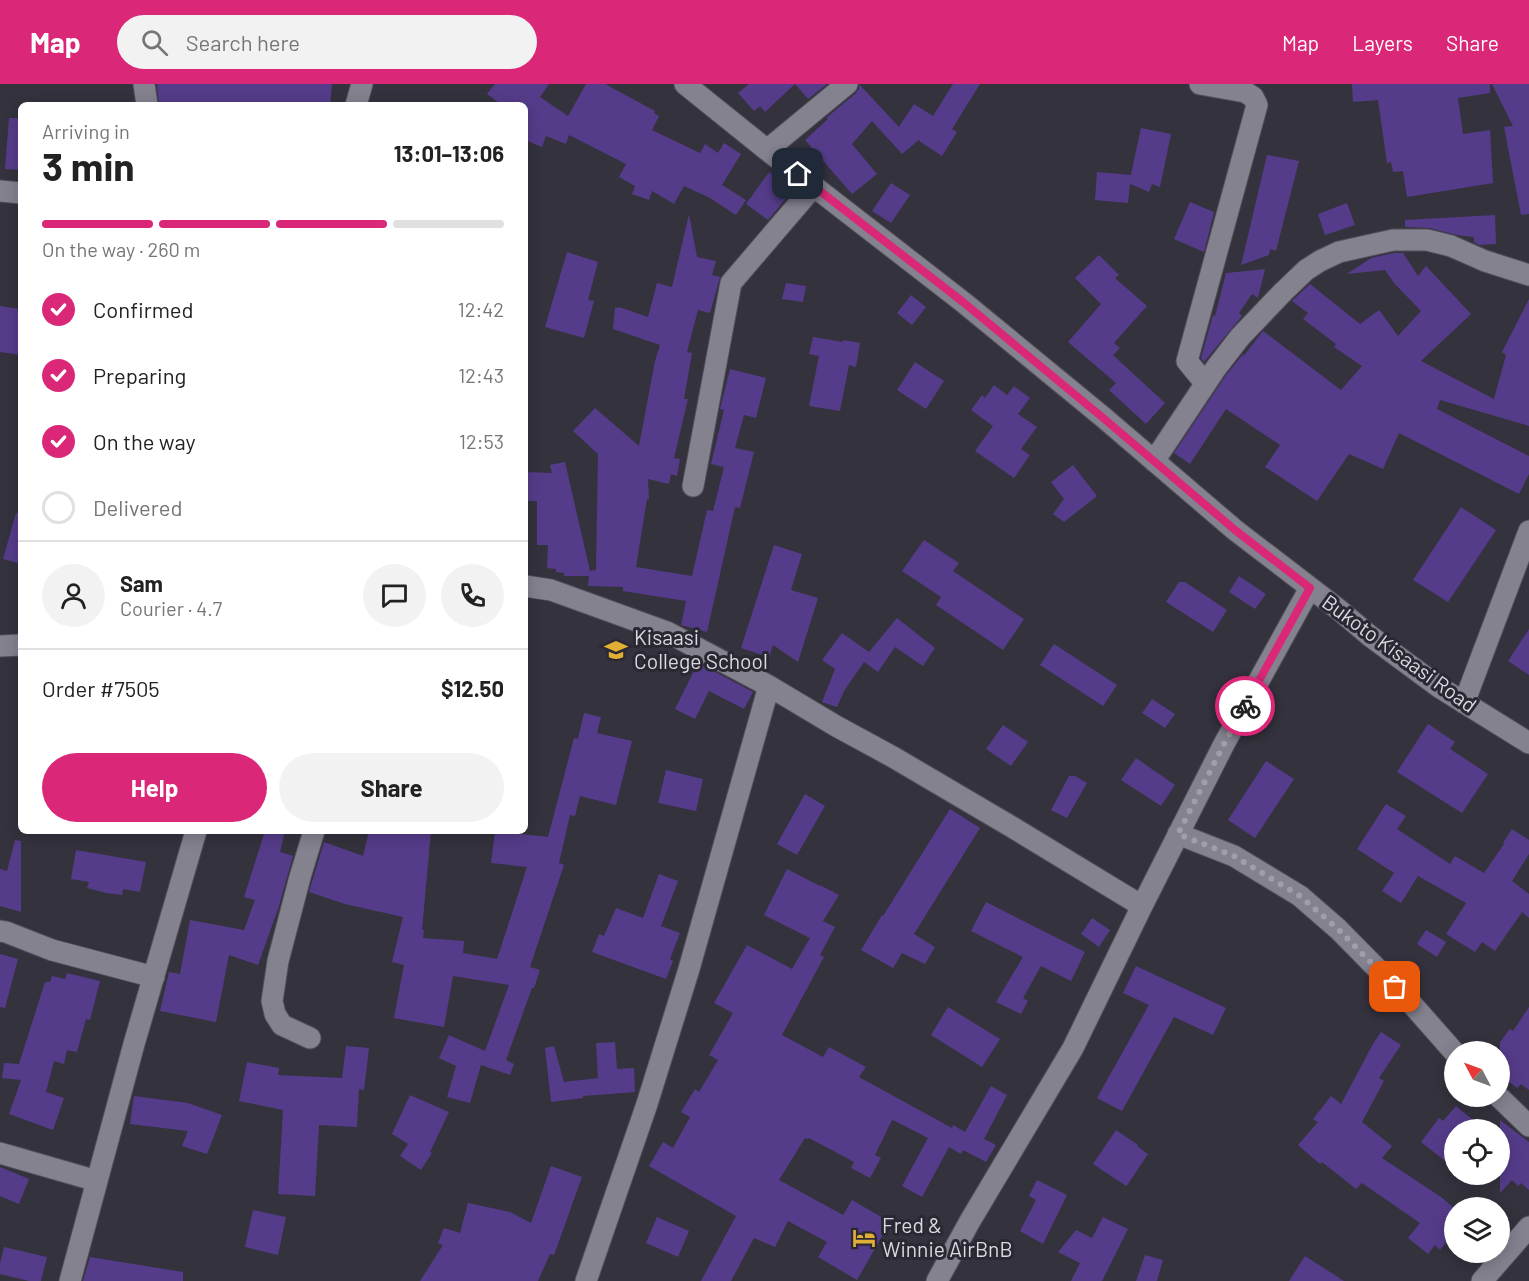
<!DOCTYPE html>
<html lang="en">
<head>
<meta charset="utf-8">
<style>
	:root { --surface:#fff; --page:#f2f2f2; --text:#222; --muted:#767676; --line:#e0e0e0; --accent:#db2777 }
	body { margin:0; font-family:Barlow,sans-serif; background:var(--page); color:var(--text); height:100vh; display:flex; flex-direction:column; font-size:22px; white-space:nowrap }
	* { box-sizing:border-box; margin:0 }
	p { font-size:20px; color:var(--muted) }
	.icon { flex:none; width:33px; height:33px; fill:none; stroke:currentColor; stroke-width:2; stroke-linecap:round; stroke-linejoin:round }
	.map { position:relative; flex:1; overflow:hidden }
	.drawer { position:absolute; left:18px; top:18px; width:510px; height:732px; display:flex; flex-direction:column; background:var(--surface); border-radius:9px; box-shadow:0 3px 15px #0003 }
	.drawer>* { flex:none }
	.needle { width:39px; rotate:311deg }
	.fabs { position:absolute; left:1444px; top:957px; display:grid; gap:12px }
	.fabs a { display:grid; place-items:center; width:66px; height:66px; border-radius:50%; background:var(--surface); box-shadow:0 3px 15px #0003; font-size:30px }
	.pin { position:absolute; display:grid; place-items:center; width:51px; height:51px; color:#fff; margin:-26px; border-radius:12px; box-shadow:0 3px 9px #0006 }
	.courier { position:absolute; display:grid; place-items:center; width:60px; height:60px; margin:-30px; border:4px solid #db2777; border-radius:50%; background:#fff; color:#222; box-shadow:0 2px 8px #0007 }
	.summary em { font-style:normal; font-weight:700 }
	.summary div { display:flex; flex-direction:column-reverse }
	.summary { display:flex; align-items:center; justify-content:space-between; height:102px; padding:0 24px }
	h1 { font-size:39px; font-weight:700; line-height:45px }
	.bar { display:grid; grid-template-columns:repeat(4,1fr); gap:9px 6px; align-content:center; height:72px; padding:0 24px }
	.bar i { height:8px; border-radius:4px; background:var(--line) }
	.bar .selected { background:var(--accent) }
	.bar p { grid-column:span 4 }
	.line { display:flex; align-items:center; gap:15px; padding:0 24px; border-top:2px solid var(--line) }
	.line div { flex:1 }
	.round { display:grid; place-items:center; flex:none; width:63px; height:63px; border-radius:32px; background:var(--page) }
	ol { padding:0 24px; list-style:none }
	li { display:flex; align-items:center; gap:18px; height:66px }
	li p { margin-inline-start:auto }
	li .icon { padding:6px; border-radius:50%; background:var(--accent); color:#fff; stroke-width:4 }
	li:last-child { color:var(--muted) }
	li i { width:33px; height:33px; border:3px solid var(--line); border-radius:50% }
	.button { display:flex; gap:12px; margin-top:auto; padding:12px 24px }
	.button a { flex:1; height:69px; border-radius:36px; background:var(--accent); color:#fff; font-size:24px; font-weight:700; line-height:69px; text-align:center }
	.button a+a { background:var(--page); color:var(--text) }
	header { display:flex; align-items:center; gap:36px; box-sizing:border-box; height:84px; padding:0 30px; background:var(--accent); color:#fff }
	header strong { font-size:28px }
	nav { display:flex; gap:33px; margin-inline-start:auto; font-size:21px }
	.search { width:420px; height:54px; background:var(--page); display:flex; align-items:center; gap:15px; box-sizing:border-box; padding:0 21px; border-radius:33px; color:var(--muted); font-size:22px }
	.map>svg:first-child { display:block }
	.building { fill:#553c8a }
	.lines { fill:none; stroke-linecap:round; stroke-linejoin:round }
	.street-casing { stroke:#514f59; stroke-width:23 }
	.street { stroke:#84828f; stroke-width:21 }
	.done { stroke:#a09fa7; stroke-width:6; stroke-dasharray:0 10.8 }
	.route { stroke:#db2777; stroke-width:8 }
	.labels { text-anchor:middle; stroke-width:6; stroke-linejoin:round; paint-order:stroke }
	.poi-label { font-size:21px; fill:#dad9e0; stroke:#2a2833; text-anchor:start }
	.street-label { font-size:21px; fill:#dad9e0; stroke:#2a2833 }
</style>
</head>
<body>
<header>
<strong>Map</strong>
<div class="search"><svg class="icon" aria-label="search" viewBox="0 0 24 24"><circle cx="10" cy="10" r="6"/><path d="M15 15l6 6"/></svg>Search here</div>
<nav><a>Map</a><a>Layers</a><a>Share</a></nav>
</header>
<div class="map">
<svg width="1529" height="1197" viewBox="0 0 1529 1197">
	<rect width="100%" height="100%" fill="#34323d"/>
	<path class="building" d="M157,0H332L330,21H159Z
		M495,0H549L540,13L568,32L586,0H605L655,27L654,29L659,32L652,46L700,69L705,60L718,69L724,59L741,70L722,101L746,116L736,131L710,114L684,102L674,120L652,107L649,116L632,110L635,102L619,93L626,80L569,51L566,60L546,52L542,63L525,56V21H502L487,10Z
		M749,0H827L808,15L795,0L765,28L760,22L754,27L738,9Z
		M859,0L899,43L914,20L933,32L953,0H980L952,45L957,48L942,72L919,57L920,55L902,70L872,37L852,60L877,90L852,110L805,56L828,35L826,34L855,10L859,5Z
		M1352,0H1490V9L1458,14L1463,50L1490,46L1493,99L1407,113L1403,87L1393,88L1391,78L1387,79L1378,16L1353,18Z
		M1492,0H1529V130L1521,131L1504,43L1513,42Z
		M9,34H21V86L5,85Z
		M1141,44L1171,50L1160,103L1152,100L1149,108L1130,100L1128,119L1095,116L1097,88L1131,91L1130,95Z
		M1267,71L1299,77L1276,167L1270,165L1269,171L1241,181Z
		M769,88L793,106L768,136L746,120Z
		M891,99L910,111L891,139L872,127Z
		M1190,118L1214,128L1204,168L1174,155Z
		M1347,119L1355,141L1325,151L1318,130Z
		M689,130L697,173L716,177L712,191L720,193L710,229L698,226L687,268L692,269L684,315H688L674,374L680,375L677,392L671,390L669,400L648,395L649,415H647L636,483L692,492L707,426L713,427L724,383L711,380L724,326L720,325L730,285L766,294L756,334L744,331L735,364L754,368L740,424L735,423L707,548L681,541L686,517L623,507V503L588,502L589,492H564V489L556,488V485L547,484L548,461H537V417H525V388L552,389L550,381L565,378L590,487L596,486L598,370L573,347L595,324L639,362L655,277L660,261L613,245L615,223L619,224V223L648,233L657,199L672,203Z
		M1495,131L1496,160L1479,161L1474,158V153L1457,151L1430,144L1405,143V136Z
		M567,168L598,178L588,216L594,217L584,254L545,243Z
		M1394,169H1403L1418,192L1426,182L1471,230L1421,277L1494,315L1506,271L1502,268L1529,215V342L1440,316L1437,325L1529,372V390L1519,410L1399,349L1383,385L1349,370L1317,417L1265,383L1280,361L1226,325L1190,380L1174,369L1226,291L1244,269L1242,274L1263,247L1341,306L1362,282L1334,263L1336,260L1303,235L1308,229L1292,217L1310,200L1360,240L1379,226L1398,252L1421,227L1394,199L1385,186L1347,190L1371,174Z
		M1099,171L1119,191L1115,194L1147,222L1114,259L1120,264L1113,271L1165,319L1146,340L1109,306L1116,299L1068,258L1101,220L1075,194Z
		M1265,185L1258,214L1252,210L1239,229L1242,232L1204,278L1201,274L1213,231L1215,232L1226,189Z
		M786,199L806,202L803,218L782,215Z
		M911,211L926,223L912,241L897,229Z
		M0,222L21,225V271L0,268Z
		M813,253L843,258V256L860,259L856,283L849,281L840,327L809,322L819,272L809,270Z
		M915,278L944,297L926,325L897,306Z
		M994,301L1007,311L1014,302L1030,314L1018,330L1037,343L1021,365L1030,371L1014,394L975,367L993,342L971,326L982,311L985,314Z
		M1073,381L1097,412L1064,438L1053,430L1064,415L1051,398Z
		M1461,423L1496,446L1448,518L1413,496Z
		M16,429L21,430V480L3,475Z
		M924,456L959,479L953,487L1024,535L1003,566L936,521L941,513L902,487Z
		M774,461L802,470L791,506L818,514L798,578L773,561L769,573L741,564Z
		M1239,492L1266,510L1255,525L1229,508Z
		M1179,498H1185L1227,526L1213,548L1166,518Z
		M897,534L935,564L923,582L895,563L878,588L864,578L844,607L837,623L822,618L835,585L822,576L842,549L869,568Z
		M1529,545V591L1508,577Z
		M1054,560L1117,601L1103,622L1040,581Z
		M698,579L753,608L744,625L709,607L695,635L675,625Z
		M1152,615L1175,630L1165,644L1142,629Z
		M584,629L601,633L597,649L632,657L616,721L580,712L575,732L570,731L559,779L564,781L530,883L540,886L534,904H532L506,976L514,980L510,991L481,981L470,1019L447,1013L456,982L439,974L449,951L485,967L509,901L453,892L444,943L394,934L404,881L392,878L403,833L345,820L309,808L324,758L363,772L369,747H431L422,846H424L423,854L464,857L463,869L497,875L527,783L491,779L495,747L548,753L574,654L578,655Z
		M1428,640L1455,658L1450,665L1488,690L1462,729L1397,688Z
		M1003,641L1028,658L1011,682L986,665Z
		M1136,674L1175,701L1161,722L1121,696Z
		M1266,677L1294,695L1255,754L1228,736Z
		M666,686L703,695L696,727L658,719Z
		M1069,692H1075L1087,699L1067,734L1051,726Z
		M805,710L825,722L797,771L777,760Z
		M1386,720L1406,732L1397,745L1450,780L1455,772L1484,789L1504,760L1503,759L1512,745L1529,756V770L1512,797L1529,810V834L1522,828L1495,867L1482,858L1475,868L1446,850L1466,819L1418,792L1401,819L1382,807L1394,789L1357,765Z
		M950,725L980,744L914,850L935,863L925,880L902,869L893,884L861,866L882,831L883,832Z
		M265,747H285L280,768L293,772L278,825L258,881L229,871L216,938L160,927L169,888L180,890L190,836L244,846L255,816L244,813Z
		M15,756L21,757V828L0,822V785L7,787Z
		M76,766L146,778L140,808L123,805L122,811L106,809L87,804L89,798L71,795Z
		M787,785L820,802V801L839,811L823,837L835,843L820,871L824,873L782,951L823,973L829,963L866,983L859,993L952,1044L953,1041L965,1048L991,1002L1007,1011L984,1055L996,1061L986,1078L963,1066L961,1070L949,1063L922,1113L902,1102L928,1054L895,1037L892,1036L875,1071L881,1074L870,1094L851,1084L854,1078L809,1054L808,1055L805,1054L779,1096L843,1131L852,1116L890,1138L857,1196L818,1173L827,1158L788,1137L775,1163L754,1154L731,1197H701L736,1132L649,1082L663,1058L673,1064L690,1033L681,1028L695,1005L699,1008L718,976L709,971L733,929L714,919L747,861L792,885L810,854L764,831Z
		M659,790L678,797L661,842L680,849L670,875L673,877L666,895L592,868L599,850L604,852L616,824L643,834Z
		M986,818L1085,868L1071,897L1041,882L1023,914L1028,917L1021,930L996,918L1023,873L971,847Z
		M1092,834L1110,846L1099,863L1081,850Z
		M1426,846L1446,858L1437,873L1417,860Z
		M0,870L18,875L5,924L0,923Z
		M1136,882L1226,924L1213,951L1174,933L1122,1027L1097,1014L1149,921L1123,909Z
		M67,889L100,897L90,936L86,935L77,968L67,966L64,980L54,977L46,1008L64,1014L53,1046L9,1030L21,996L2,994L4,979L19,980L45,898H50L52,892L65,895Z
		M948,923L1000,955L982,983L931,951Z
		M1529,923V1006L1521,1000L1517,1004L1500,991V958L1510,945L1513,947Z
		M1381,948L1401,961L1379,994L1384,997L1362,1038L1392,1062L1382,1074L1441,1113L1455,1125V1147L1440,1166L1435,1161L1428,1170L1408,1154L1420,1139L1362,1099L1356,1105L1322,1078L1320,1080L1298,1061L1318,1038L1313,1035L1331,1012L1341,1020L1373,960Z
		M615,958L617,985L634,984L635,1008L583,1012V1014L551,1018L545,964L554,962L564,998L598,994L596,959Z
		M346,962L369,964L364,1006L359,1005L357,1043L319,1041L315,1112L278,1110L283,1026L239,1017L247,978L279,984L278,991L342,994Z
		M410,1011L449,1028L430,1068L432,1069L421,1086L400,1072L408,1060L392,1050Z
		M134,1012L188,1019L222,1031L207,1070L182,1062L188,1047L130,1040Z
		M1456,1022L1473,1036L1465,1046H1455V1085L1421,1058L1439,1034L1443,1037Z
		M1500,1036L1529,1058V1106L1521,1099L1518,1102L1512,1096L1500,1109Z
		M1116,1046L1138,1061L1137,1062L1148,1070L1128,1100L1126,1102L1093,1080Z
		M551,1082L582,1093L554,1171L550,1170L538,1197H420L443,1161L438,1159L444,1144L460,1149L468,1119L510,1128L531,1139Z
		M0,1083L29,1095L19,1120L0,1112Z
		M1037,1096L1067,1111L1043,1160L1020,1147L1036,1116L1029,1112Z
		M253,1126L286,1133L278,1171L245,1163Z
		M657,1133L689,1147L678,1173L646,1159Z
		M1103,1133L1128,1145L1102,1197H1071L1080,1179L1058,1168L1076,1146L1092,1154Z
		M4,1163L47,1173L41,1197H29L0,1190V1180Z
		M1145,1171L1163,1176L1157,1197H1136Z
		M1305,1172L1344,1197H1289Z
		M90,1173L183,1188V1197H83Z"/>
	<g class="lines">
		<g class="street-casing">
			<path id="street" d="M144,0L147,21
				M685,0L767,66L963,218L1103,333L1235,446L1338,525L1370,552L1439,603L1529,659
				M1200,0L1245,8L1253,13L1257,21L1187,277L1205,299
				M356,21L362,0
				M767,66L847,0
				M0,107L21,109
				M1154,377L1216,284L1240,253L1283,208L1306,186L1320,177L1339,168L1393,156H1427L1451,162L1485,177L1529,191
				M693,402L731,199L814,102
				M525,502L551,506L667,548L769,602L836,642L893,673L1012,743L1142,822
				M0,562L21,561
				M1464,619L1529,447
				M1178,750L1234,772L1300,812L1338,845L1410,918L1455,969
				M0,847L6,848L52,866L154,893
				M310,954L282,941L275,930L272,917L278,877L300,793L314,747
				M1498,1012L1529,1042
				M0,1069L97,1097
				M70,1197L134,960L196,747
				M586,1197L647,1020L689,885L769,602
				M937,1197L970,1137L1073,964L1142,822L1224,660L1310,504
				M1482,1197L1529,1143"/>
		</g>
		<use href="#street" class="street"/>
	</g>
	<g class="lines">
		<path class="done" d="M1245,622L1224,660L1178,750L1234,772L1300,812L1338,845L1395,903"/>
		<path class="route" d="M798,90L963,218L1102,333L1235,446L1310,504L1245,622"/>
	</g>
	<defs>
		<g id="school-bare" transform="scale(1.8)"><path d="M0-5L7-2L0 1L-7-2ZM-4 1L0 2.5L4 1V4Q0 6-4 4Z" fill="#e1af34" stroke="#2a2833" stroke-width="2.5" paint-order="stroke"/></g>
		<g id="hotel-bare" transform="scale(1.8)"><path d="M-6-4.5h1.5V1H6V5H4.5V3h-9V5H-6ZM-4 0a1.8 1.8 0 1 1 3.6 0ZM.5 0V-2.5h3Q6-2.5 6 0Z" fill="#e1af34" stroke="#2a2833" stroke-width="2.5" paint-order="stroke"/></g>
	</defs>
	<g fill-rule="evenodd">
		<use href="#school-bare" x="616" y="566"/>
		<use href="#hotel-bare" x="864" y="1154"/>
	</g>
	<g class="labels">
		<g class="poi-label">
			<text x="634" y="561">Kisaasi<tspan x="634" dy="24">College School</tspan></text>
			<text x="882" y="1149">Fred &amp;<tspan x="882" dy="24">Winnie AirBnB</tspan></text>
		</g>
		<g class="street-label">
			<text transform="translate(1399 570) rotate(36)" y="7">Bukoto Kisaasi Road</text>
		</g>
	</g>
</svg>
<div class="fabs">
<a><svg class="needle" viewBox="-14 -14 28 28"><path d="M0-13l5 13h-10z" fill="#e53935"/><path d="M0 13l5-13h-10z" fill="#767676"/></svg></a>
<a><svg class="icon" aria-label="locate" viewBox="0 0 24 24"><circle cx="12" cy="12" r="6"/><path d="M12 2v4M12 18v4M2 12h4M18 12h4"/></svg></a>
<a><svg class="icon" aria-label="layers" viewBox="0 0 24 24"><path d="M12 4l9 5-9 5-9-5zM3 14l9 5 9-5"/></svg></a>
</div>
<div class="pin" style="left:1395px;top:903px;background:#ea580c"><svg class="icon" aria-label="bag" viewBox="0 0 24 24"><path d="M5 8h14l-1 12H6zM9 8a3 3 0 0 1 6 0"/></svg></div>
<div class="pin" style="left:798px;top:90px;background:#1f2937"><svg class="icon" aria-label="home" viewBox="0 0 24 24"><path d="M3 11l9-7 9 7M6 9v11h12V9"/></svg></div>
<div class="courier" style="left:1245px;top:622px"><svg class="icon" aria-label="bike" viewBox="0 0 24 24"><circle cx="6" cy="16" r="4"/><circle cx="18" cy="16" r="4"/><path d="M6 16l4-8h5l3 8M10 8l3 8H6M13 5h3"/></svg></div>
<section class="drawer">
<div class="summary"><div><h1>3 min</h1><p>Arriving in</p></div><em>13:01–13:06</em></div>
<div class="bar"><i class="selected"></i><i class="selected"></i><i class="selected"></i><i></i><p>On the way · 260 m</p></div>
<ol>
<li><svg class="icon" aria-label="check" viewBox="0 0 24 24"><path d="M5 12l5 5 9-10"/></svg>Confirmed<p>12:42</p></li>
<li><svg class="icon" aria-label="check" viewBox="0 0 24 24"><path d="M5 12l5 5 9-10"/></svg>Preparing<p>12:43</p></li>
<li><svg class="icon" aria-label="check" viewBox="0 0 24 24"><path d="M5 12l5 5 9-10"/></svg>On the way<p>12:53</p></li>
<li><i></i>Delivered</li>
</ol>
<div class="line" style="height:108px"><a class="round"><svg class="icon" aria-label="person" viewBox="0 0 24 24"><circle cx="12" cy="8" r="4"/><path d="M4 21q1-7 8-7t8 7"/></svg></a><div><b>Sam</b><p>Courier · 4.7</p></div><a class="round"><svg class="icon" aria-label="chat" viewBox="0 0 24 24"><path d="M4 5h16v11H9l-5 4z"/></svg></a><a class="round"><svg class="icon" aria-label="phone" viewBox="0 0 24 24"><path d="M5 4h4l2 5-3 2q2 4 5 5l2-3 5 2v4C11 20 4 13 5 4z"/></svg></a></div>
<div class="line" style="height:78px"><div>Order #7505</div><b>$12.50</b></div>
<div class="button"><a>Help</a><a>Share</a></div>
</section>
</div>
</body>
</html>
